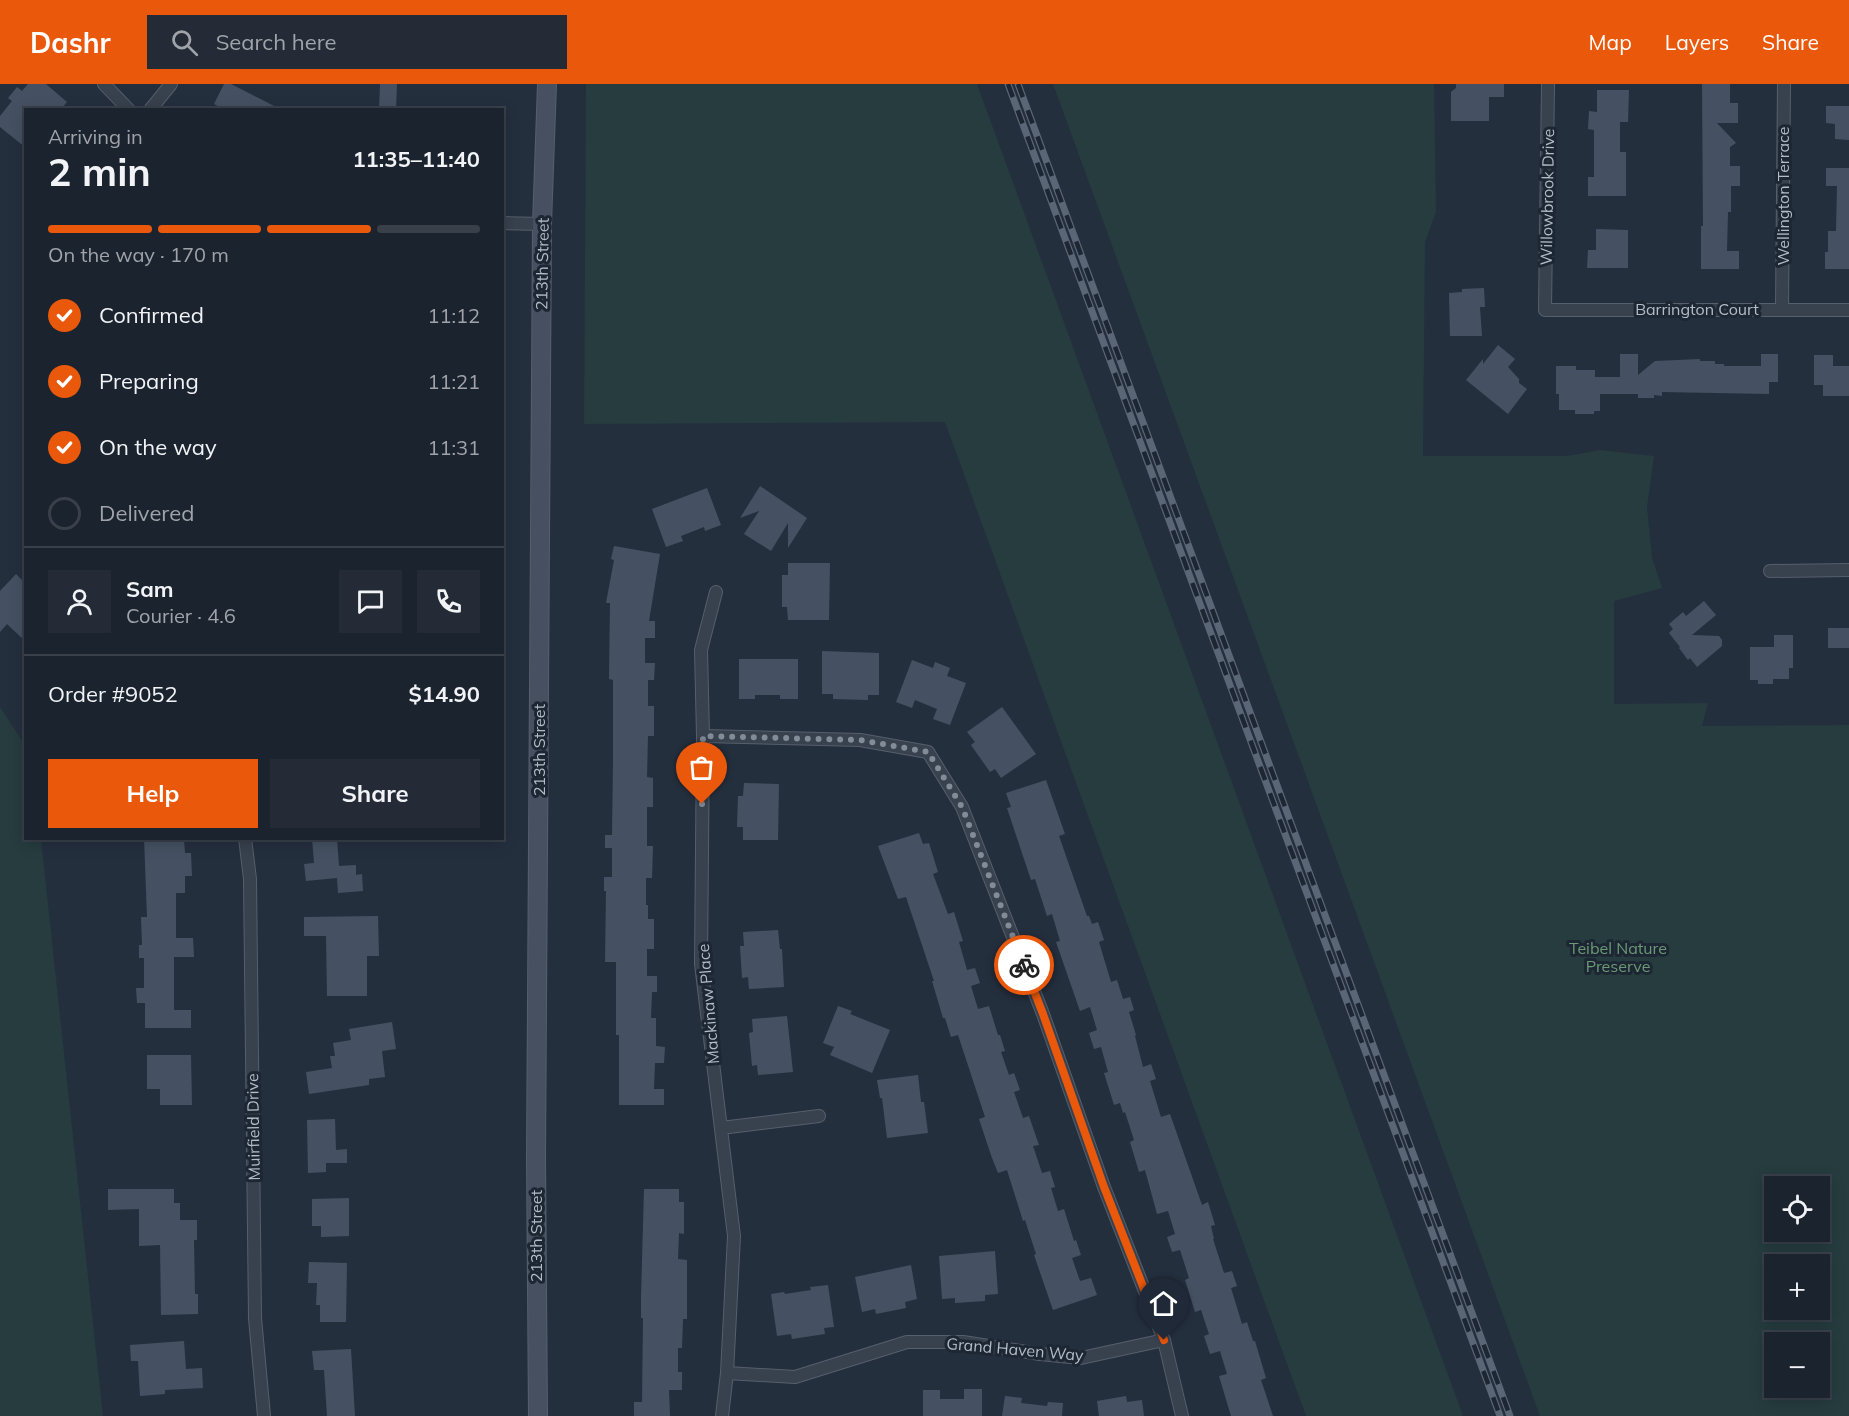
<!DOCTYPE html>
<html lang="en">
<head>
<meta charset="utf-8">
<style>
	:root { --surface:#1b232e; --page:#242b36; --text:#f1f3f6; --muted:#a0a4aa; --line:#39404a; --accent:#ea580c }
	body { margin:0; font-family:Mulish,sans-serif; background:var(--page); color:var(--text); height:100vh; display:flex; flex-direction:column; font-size:22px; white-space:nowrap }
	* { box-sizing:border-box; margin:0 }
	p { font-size:20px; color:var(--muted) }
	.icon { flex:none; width:33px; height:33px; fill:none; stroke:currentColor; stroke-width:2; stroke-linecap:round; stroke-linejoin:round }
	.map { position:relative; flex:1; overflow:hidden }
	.details { position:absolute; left:24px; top:24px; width:480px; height:732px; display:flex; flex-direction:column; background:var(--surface); border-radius:0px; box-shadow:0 3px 15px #0003,0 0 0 2px var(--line) }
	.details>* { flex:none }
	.controls { position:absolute; left:1764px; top:1092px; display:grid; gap:12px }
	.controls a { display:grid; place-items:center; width:66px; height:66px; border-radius:0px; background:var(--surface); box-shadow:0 3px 15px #0003,0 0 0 2px var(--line); font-size:30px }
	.pin { position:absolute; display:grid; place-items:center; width:51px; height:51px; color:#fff; margin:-62px -26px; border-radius:50% 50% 50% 0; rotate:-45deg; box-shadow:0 0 6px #0007 }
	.pin .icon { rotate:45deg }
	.courier { position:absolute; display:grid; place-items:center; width:60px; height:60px; margin:-30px; border:4px solid #ea580c; border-radius:50%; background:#fff; color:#222; box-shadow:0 2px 8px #0007 }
	.summary em { font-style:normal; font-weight:700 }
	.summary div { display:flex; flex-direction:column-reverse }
	.summary { display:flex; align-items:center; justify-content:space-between; height:102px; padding:0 24px }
	h1 { font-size:39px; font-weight:700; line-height:45px }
	.bar { display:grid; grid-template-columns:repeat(4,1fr); gap:9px 6px; align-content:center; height:72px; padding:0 24px }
	.bar i { height:8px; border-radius:4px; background:var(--line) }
	.bar .selected { background:var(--accent) }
	.bar p { grid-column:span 4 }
	.line { display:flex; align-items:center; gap:15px; padding:0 24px; border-top:2px solid var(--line) }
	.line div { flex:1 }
	.round { display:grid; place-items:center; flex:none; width:63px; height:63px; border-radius:0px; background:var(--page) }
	ol { padding:0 24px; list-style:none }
	li { display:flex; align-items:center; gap:18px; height:66px }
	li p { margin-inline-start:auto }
	li .icon { padding:6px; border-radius:50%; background:var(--accent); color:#fff; stroke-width:4 }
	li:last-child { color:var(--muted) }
	li i { width:33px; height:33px; border:3px solid var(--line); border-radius:50% }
	.primary-button { display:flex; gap:12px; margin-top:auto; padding:12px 24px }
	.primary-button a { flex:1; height:69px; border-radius:0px; background:var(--accent); color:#fff; font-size:24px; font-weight:700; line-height:69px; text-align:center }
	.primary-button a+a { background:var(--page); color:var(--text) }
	header { display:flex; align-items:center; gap:36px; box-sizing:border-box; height:84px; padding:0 30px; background:var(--accent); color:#fff }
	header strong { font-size:28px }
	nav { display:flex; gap:33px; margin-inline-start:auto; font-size:21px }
	.search { width:420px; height:54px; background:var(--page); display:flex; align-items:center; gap:15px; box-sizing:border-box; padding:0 21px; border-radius:0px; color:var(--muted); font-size:22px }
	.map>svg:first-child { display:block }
	.green { fill:#263c3f; fill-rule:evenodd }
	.building { fill:#455162 }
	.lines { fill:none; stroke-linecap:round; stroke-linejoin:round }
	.street-casing { stroke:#565f6c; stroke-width:14 }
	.secondary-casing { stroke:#565f6c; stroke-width:20 }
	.street { stroke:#38414e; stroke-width:12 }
	.secondary { stroke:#465061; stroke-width:18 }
	.rail-casing { stroke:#5a6575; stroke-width:7 }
	.rail { stroke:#1d2633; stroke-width:4.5; stroke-dasharray:14; stroke-linecap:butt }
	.done { stroke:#828b98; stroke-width:6; stroke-dasharray:0 10.8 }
	.route { stroke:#ea580c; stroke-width:8 }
	.labels { text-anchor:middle; stroke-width:6; stroke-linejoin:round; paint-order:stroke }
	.street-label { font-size:16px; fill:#b4bcc9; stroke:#1d2633 }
	.park-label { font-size:16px; fill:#6b9a76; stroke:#1d2633 }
</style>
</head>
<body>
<header>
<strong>Dashr</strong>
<div class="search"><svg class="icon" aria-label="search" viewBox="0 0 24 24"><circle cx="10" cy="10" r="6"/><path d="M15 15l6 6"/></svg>Search here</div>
<nav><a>Map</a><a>Layers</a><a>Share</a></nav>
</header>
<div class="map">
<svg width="1849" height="1332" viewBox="0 0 1849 1332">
	<rect width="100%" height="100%" fill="#242f3e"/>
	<path class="green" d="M586,0H977L1463,1332H1306L945,338L584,340Z
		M1053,0H1434L1436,128L1425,158L1423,372H1567L1600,366L1654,372L1647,423L1652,474L1662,504L1614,517V620L1708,619L1702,642L1849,641V1332H1540ZM1774,1102H1820V1148H1774ZM1820,1180V1226H1774V1180ZM1820,1258V1304H1774V1258Z
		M0,623L25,661L26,754L41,755L103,1332H0Z"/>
	<path class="building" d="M28,0H46L67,18L60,26H26V64L0,43V32L12,17L8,14L17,3L22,7Z
		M224,0H231L282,26H225L214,20Z
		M380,0H397L396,26H379Z
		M1456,0H1504V13H1489V37H1451V8L1456,4Z
		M1702,0H1730V19H1738V39H1717L1736,59L1730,63V82H1740V102H1731V128H1728L1727,167H1739V185H1701V142H1703Z
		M1597,6H1629L1628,38H1620V68H1626V112H1588V93H1594V46L1588,45L1589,27L1597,28Z
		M1826,22H1849V56L1835,55V40L1826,39Z
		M1826,84H1849V185H1825V168H1828V147H1836L1837,102H1826Z
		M1596,145L1628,146V184H1587L1588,166H1596Z
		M1484,204L1485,223H1480L1482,252H1450L1449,209L1462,208V205Z
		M1498,261L1515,275L1508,283L1519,295V299L1527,305L1508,330L1466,296L1483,275V280Z
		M1620,270H1638V291L1655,277L1700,275V277H1715V280H1724V282H1761V270H1778V298H1769V310L1662,308V312L1654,311V314H1638V310H1600V327H1594V330H1575V326H1559V310H1556V282H1576V286H1595V293H1620Z
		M1814,271H1833V282H1849V312H1823V301H1814Z
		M760,402L807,434L788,464V439L771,467L744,450L759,427L740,434Z
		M707,404L721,441L705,447L704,443L681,452L683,457L666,463L652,425Z
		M614,462L660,470L649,537H655V554H645V579H655L654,596H648V622H654V652H648L647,693L653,694V723H647V762H653L652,794H646V821H648V835H654V865H647V892H657V908H652L651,934H656V962L665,963L664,979H655L654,1005H664V1021H619V951H616V878H605L606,807H604V793H612V764H605V751H612L613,677V596L609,595L610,519H606L614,476L611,475Z
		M788,479H830L829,536H788L787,523H782V491H788Z
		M16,490L26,500V558L7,540L0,548V507Z
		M1704,517L1716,531L1692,551L1719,552L1722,556V562L1697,583L1690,574L1688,576L1679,564L1680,563L1669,549L1673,545L1669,540L1683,528L1686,532Z
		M1828,544H1849V564H1828Z
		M1774,551H1793V584H1789V595H1773V600H1758V596H1750V563H1774Z
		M822,567L879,569V611H868V616L833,615V610H822Z
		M739,575H798V615H780V611H755V615H739Z
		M912,576L933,584L935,578L950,584L947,592L966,599L950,641L933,635L937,625L915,616L912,624L896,618Z
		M1002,623L1036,670L1001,694L995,685L990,688L971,661L975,658L967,648Z
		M1046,696L1065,750L1059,752L1087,832H1089L1092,840L1098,838L1104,856L1099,858L1111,898L1117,896L1123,915L1130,913L1134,926L1129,928L1136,951L1135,952L1143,983L1151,980L1156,995L1150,997L1161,1033L1170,1030L1202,1121L1208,1118L1215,1141L1211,1142L1214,1155H1213L1224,1189L1232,1187L1237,1202L1231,1204L1242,1240L1247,1238L1253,1257H1255L1266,1294L1261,1296L1273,1332H1231L1219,1292L1227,1290L1220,1267L1210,1270L1204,1252L1209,1250L1201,1226L1195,1228L1185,1196L1189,1194L1180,1166L1172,1168L1167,1153L1175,1150L1168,1127L1157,1130L1145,1086L1139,1088L1130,1058L1134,1056L1125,1028L1123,1029L1120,1019L1114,1021L1104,989L1108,988L1101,963L1094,965L1089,949L1097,946L1090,923L1080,927L1056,858L1060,857L1052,830L1047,832L1035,795L1031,796L1007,724L1011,723L1006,709Z
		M744,699L779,700L778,756H743V743H737L738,712H743Z
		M919,749L923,760L929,759L938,788L933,790L948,830L954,828L963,857L959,858L967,886L975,884L980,899L971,902L978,925L989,922L998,951H1000L1005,967L1001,968L1009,991L1014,989L1020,1006L1014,1008L1023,1034L1029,1032L1039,1061L1033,1062L1042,1089L1050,1087L1055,1103L1051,1104L1058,1127L1064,1125L1074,1157L1076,1156L1081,1171L1072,1174L1080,1197L1091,1194L1097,1211L1053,1226L1034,1171L1036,1170L1025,1136L1023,1137L1007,1086L998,1089L992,1074L979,1035L985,1033L958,951L951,953L945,934H943L932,897H934L906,813L898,815L878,762Z
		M144,754H184L185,769H191L192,792H185V809H176V854H193L194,873H174V926H191V944H145V919H137L136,904H144V874H139V861H142L141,833H147Z
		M312,754H337L339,782L356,781V791L362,790L363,807L338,809L337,794L306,797L304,780L314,779Z
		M378,832L379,872H367V912H327L326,852H304V833Z
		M778,846L780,865H782L784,903L749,905L748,893L742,894L740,862H744L743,848Z
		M838,922L852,927L850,930L890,946L872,989L830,971L834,963L823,959Z
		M787,932L793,988L758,991L757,981L752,982L749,949L753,948L752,935Z
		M392,938L396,965L382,967L385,993L369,995V1001L309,1010L306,988L332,984L330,972H335L333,959L351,956L349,945Z
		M147,971H191L192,1021H160V1005H147Z
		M918,991L921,1018H924L928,1049L887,1054L882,1014H880L877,996Z
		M335,1035L336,1066L347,1065V1079H326V1088L308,1089L307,1036Z
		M108,1105H174V1119H180V1136H197V1156H194L195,1210H198V1230L161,1231L160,1161L139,1162V1125L108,1126Z
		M644,1105H679V1118H684V1150L679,1149L678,1175L687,1176V1235H683L682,1264H678V1288H682V1306H669L670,1332H634V1318H642L643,1234H641V1213Z
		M349,1114V1152L321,1153V1142H312V1115Z
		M995,1167L998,1210L985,1211V1217L955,1219V1214L942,1215L939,1172Z
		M309,1178L347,1179L346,1238H320V1221H316L317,1199H308Z
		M911,1181L917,1215L905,1218L906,1224L876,1230L875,1225L862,1228L855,1193Z
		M828,1201L834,1243L824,1244L825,1250L792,1255L791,1250L777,1252L771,1210L784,1208L785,1210L811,1206L810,1203Z
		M184,1257L186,1285L202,1284L203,1304L165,1306V1310L140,1312L138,1277H131L130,1261Z
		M351,1265L355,1332H327L324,1286H314L312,1267Z
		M964,1305H982V1332H923V1306H940V1315H964Z
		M1005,1312L1022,1314L1021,1319L1047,1322L1048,1318L1063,1319L1062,1332H1002Z
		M1126,1312L1127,1318L1142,1316L1144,1332H1099L1097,1317Z"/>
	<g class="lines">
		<g class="street-casing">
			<path id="street" d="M104,0L129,26
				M1548,0L1545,226H1849
				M150,26L171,0
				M502,139L542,140
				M1782,224L1784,0
				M1770,487L1849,486
				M716,508L701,566L703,652L701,880L734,1152L727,1289L722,1332
				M703,652L860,656L928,668L962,723L1043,930L1104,1103L1164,1256L1182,1332
				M245,754L250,795L255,1234L264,1332
				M721,1044L819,1032
				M727,1289L795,1293L907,1258H963L1040,1270L1081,1274L1164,1256"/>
		</g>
		<g class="secondary-casing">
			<path id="secondary" d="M538,1332L536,1075L542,140L547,0"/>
		</g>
		<use href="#street" class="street"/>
		<use href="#secondary" class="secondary"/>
		<g class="rail-casing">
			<path id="rail" d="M1008,0L1500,1332
				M1018,0L1510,1332"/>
		</g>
		<use href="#rail" class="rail"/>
	</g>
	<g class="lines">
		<path class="done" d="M702,720L703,652L860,656L928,668L962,723L1024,881"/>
		<path class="route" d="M1024,881L1043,930L1104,1103L1164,1256"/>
	</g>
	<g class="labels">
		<g class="street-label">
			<text transform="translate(1783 112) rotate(-90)" y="6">Wellington Terrace</text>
			<text transform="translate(1547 113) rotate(-89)" y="6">Willowbrook Drive</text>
			<text transform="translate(542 180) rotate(-89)" y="6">213th Street</text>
			<text x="1697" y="231">Barrington Court</text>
			<text transform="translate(539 666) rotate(-90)" y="6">213th Street</text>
			<text transform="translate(708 920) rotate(-95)" y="6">Mackinaw Place</text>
			<text transform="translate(253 1043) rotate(-91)" y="6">Muirfield Drive</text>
			<text transform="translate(536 1152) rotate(-90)" y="6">213th Street</text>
			<text transform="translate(1015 1265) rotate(5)" y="6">Grand Haven Way</text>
		</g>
		<g class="park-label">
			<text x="1618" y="870">Teibel Nature<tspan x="1618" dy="18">Preserve</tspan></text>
		</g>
	</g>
</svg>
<div class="controls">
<a><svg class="icon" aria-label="locate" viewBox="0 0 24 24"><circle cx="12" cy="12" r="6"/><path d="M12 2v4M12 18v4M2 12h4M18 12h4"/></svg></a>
<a>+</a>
<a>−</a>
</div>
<div class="pin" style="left:702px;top:720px;background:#ea580c"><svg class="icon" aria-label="bag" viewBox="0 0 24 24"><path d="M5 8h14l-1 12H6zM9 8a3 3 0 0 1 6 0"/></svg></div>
<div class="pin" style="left:1164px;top:1256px;background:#1f2937"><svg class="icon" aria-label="home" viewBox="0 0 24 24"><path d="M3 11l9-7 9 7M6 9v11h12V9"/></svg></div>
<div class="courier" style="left:1024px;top:881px"><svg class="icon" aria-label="bike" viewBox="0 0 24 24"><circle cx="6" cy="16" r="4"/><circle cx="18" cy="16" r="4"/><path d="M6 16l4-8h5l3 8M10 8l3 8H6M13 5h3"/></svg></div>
<section class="details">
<div class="summary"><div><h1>2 min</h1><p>Arriving in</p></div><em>11:35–11:40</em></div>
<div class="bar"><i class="selected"></i><i class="selected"></i><i class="selected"></i><i></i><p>On the way · 170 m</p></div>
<ol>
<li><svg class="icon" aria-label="check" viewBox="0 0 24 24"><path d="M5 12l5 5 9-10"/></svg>Confirmed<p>11:12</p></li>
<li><svg class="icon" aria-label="check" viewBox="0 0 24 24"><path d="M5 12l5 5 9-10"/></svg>Preparing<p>11:21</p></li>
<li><svg class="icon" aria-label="check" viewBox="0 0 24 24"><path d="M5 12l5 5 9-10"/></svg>On the way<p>11:31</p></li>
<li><i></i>Delivered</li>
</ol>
<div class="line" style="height:108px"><a class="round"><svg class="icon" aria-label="person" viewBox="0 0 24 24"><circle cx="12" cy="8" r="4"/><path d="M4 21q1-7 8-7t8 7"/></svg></a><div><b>Sam</b><p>Courier · 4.6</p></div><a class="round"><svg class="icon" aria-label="chat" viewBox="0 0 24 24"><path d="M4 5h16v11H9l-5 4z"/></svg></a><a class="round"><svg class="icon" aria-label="phone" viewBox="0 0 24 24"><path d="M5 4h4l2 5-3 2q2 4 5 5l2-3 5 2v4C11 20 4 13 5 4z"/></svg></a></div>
<div class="line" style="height:78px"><div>Order #9052</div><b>$14.90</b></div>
<div class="primary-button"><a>Help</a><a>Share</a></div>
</section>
</div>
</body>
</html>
